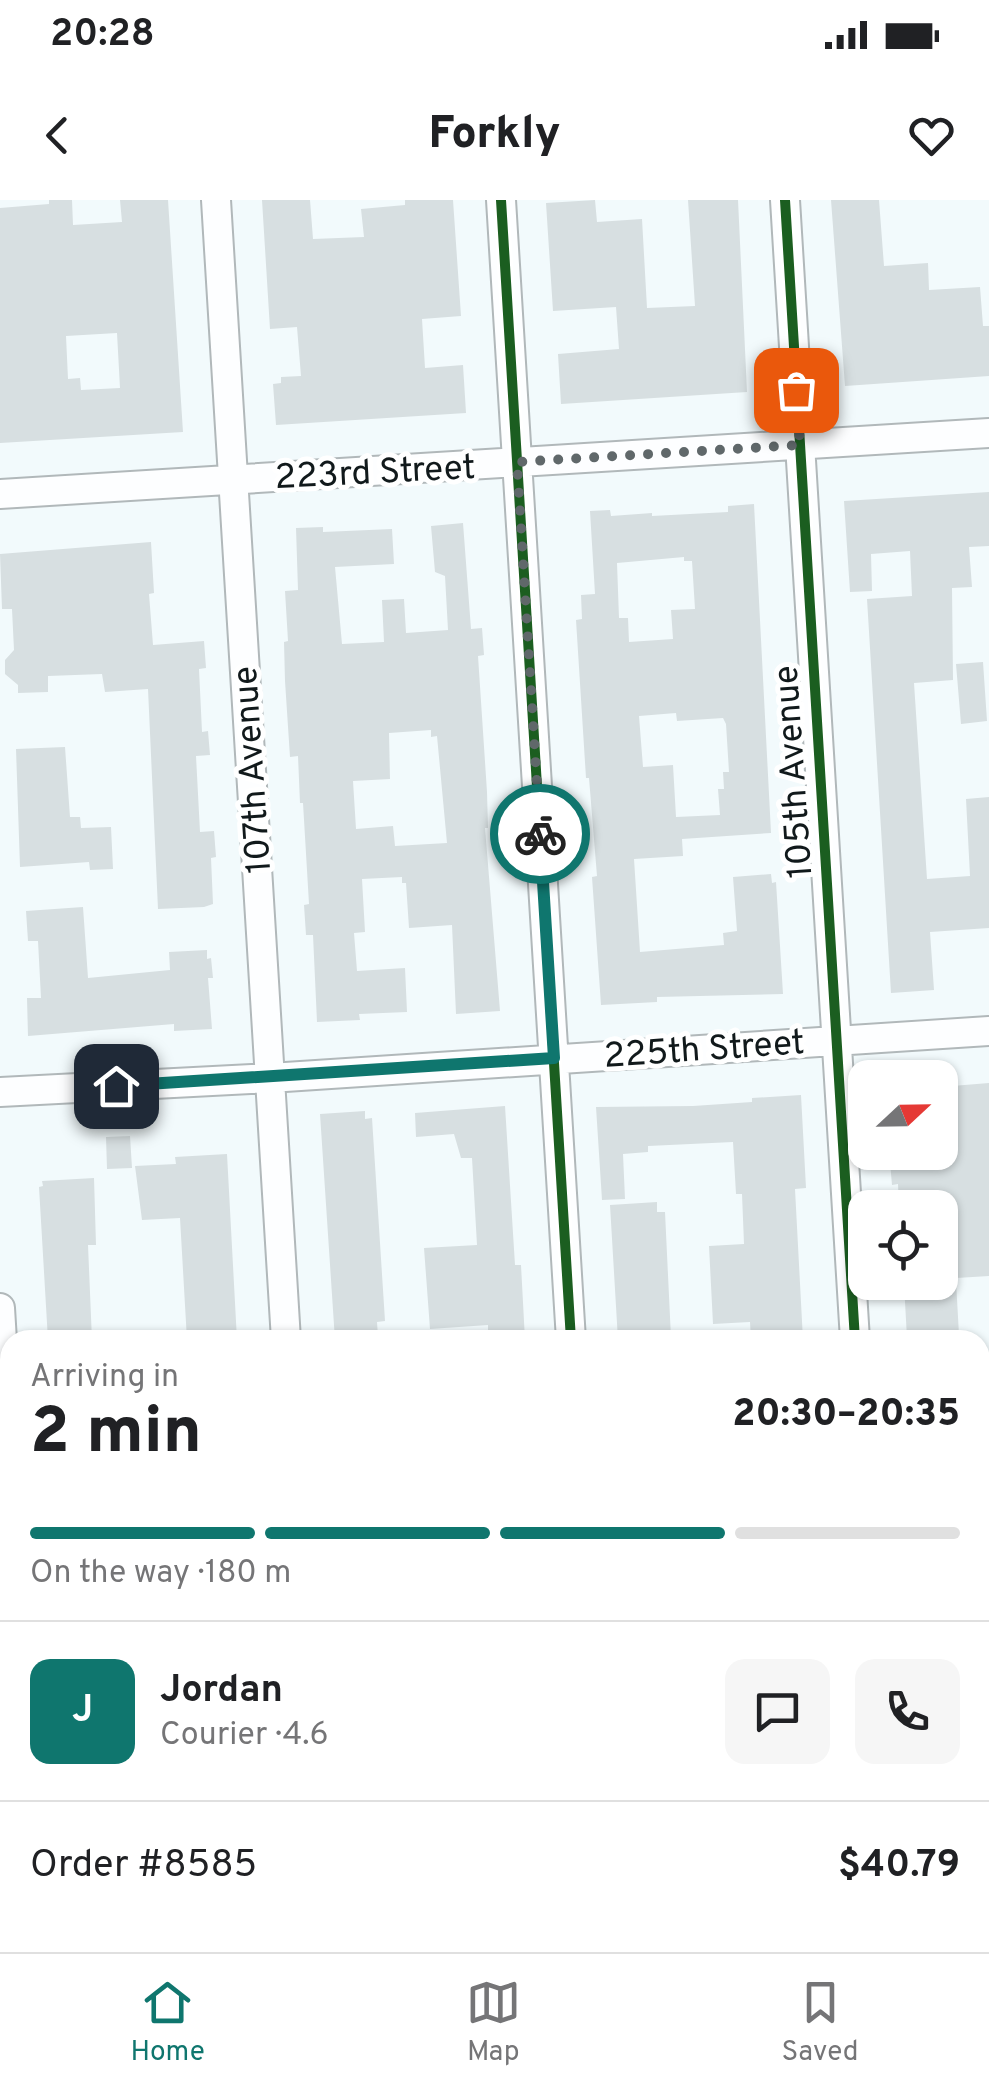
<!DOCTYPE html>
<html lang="en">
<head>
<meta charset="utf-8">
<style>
	:root { --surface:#fff; --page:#f6f6f6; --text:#202124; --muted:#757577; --line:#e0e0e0; --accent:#0f766e }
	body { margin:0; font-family:Overpass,sans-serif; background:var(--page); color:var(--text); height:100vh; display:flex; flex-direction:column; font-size:38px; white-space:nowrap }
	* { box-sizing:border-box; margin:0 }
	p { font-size:32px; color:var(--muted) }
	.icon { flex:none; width:55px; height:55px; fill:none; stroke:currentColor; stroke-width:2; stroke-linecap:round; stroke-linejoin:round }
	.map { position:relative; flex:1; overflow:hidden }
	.panel { position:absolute; left:0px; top:1130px; width:990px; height:622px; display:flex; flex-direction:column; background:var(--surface); border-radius:30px 30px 0 0; box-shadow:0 2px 8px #0004 }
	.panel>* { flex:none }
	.needle { width:65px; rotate:68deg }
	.controls { position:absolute; left:848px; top:860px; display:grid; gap:20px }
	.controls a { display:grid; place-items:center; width:110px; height:110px; border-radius:20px; background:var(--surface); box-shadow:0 2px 8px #0004; font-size:50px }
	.pin { position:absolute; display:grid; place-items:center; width:85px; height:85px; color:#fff; margin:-42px; border-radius:20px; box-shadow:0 5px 15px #0006 }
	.courier { position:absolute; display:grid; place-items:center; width:100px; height:100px; margin:-50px; border:8px solid #0f766e; border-radius:50%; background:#fff; color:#222; box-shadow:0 2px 12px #0007 }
	.headline em { font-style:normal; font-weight:800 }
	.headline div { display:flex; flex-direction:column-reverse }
	.headline { display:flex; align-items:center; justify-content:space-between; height:170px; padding:0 30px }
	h1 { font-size:65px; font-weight:800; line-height:75px }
	.bar { display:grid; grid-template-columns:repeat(4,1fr); gap:15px 10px; align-content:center; height:120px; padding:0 30px }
	.bar i { height:12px; border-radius:8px; background:var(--line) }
	.bar .selected { background:var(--accent) }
	.bar p { grid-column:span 4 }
	.line { display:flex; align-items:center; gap:25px; padding:0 30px; border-top:2px solid var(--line) }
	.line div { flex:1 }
	.round { display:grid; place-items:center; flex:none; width:105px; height:105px; border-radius:20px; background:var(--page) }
	.status { display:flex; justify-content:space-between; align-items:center; height:70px; padding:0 50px; background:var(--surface); direction:ltr }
	.status svg { height:28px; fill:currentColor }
	header { display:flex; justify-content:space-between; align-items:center; height:130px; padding:0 30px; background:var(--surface); font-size:45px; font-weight:800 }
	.tab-bar { display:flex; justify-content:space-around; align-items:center; height:140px; border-top:2px solid var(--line); background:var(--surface); font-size:28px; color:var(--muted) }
	.tab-bar a { display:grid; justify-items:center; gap:5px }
	.tab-bar .selected { color:var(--accent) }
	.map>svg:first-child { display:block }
	.green { fill:#f0dbde }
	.building { fill:#d7dfe1; fill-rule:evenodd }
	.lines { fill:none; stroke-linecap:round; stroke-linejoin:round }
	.minor-casing { stroke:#b1b8ba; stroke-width:32 }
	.motorway-casing { stroke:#cfd4d5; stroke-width:55 }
	.minor { stroke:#fdfeff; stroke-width:28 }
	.motorway { stroke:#e9dddf; stroke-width:50 }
	.cycleway-casing { stroke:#fff; stroke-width:16 }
	.cycleway { stroke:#1b5e20; stroke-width:10 }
	.done { stroke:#60686a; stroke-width:10; stroke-dasharray:0 18 }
	.route { stroke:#0f766e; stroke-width:12 }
	.labels { text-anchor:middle; stroke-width:10; stroke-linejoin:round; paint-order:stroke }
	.street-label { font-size:35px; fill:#11191b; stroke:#fff }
</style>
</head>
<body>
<div class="status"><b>20:28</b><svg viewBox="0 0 49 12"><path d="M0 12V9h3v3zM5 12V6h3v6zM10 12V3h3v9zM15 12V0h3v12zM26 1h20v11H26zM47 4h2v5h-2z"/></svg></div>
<header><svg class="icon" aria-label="back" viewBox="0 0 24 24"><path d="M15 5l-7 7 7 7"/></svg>Forkly<svg class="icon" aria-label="heart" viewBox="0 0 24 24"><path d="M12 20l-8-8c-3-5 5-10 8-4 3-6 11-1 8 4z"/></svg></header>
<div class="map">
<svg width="989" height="1752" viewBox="0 0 989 1752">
	<rect width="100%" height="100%" fill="#f2fafc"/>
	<path class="green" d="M989,1433V1602L980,1608V1434Z
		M432,1743V1742L757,1743L738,1752H412Z"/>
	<path class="building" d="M49,0H72L73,25L122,22L120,0H168L183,232L0,243V8L49,4ZM117,133L120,188L81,190L80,178L68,179L66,136Z
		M262,0H310L313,39L364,37L361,9L405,5V0H453L461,116L422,119L425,168L463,165L466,213L276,225L273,184L281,183V177L301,176L297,127L270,129Z
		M595,0L597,22L642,19L647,108L695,106L688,0H738L747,192L561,204L558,154L619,149L616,107L553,111L546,3Z
		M831,0H879L884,66L928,63L929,90L980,87L983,126H989V176L845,186Z
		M989,292V346L969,347L972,387L952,388L953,480L914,483L927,679L970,676L966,599L989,597V728L930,732L934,790L891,793L867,399L912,396L910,351L871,354L872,391L850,392L844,301Z
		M754,304L771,633L682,639L683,656L634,659L640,752L724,745L723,733L737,731L733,677L771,674L772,683L776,682L783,794L657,797V802L601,805L592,677L597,676L589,578H586L576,420L582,419L581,395L595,394L590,311L610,310L611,316L652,313V316L728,312V306ZM684,357V361H692L695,409L671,410L673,439L629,442L628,418H619L617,363ZM676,513L677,521L723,518L726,524L729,572H723L724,589H718L720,615L676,617L673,565L643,567L639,516Z
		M463,323L471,429L482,428L484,455L478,456L487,592L488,628H485L500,811L456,814L452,725L409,728L406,683H402V677L362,679L365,732L354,733L357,771L405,768L407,812L359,814L360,820L317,822L313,735H306L304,705L309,704L303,603H300L298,556L290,557L285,481L284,442L288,441L285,391L298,390L296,328L323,327V332L392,329L394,364L335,367L342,444L384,442L382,400L404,399L406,433L448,430L445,376L435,372L431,326ZM431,530V537L437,536L447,643L395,646L393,626L356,629L353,581L390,579L389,533Z
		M151,342L154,393L149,394L153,445L204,441L206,468L199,469L202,532L208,531L210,555L196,556L200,632L214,631L216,657L211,658L213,704L204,707L158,709L148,489L105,492L102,474L48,476V492L18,493V485L5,474V460L14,450L12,409H2L0,354Z
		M983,462L987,521L961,524L956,464Z
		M65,547L70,617H80L81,628L111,627L113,669L90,670L89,662L20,667L16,549Z
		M83,707L88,778L170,770L169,752L207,750V759L211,758L213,778H208L212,829L174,831V824L28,836L27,798H41L38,741H28L26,711Z
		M989,883V1076L940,1079V1008H899L898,984L892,985L890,962L940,954V887Z
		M801,895L806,988L795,989L803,1140H751L750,1122L713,1124L709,1046L744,1044L742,994H736L733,942L648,946V952L623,954L625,999L602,1000L596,907L693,906L752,902V898Z
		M505,906L515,1065H521L525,1140H488V1125L430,1129L424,1048L477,1045L472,958H461L454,934L416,937L415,913Z
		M365,911V919L372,918L385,1121L377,1122L378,1137L335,1140L320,914Z
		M130,936L132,968L107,969L106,937Z
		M227,954L237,1140H187L180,1018L142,1020L135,966L176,964L175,957Z
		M94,978L96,1045H88L92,1140H48L39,987L43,986L42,981Z
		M657,1002V1012H665L671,1138L618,1140L610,1005Z
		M956,1081L959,1135L907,1138L904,1084Z"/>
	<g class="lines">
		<g class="minor-casing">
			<path id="minor" d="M216,0L286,1140
				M501,0L571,1140
				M785,0L855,1140
				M0,294L989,233
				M0,892L270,878L989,831
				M0,1108L10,1272
				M980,1418L989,1417
				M0,1478L10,1477
				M39,1742L40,1752
				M320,1742L321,1752"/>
		</g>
		<g class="motorway-casing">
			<path id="motorway" d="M980,1625L989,1618
				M980,1671L989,1666
				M819,1752L840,1742
				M952,1752L969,1742"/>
		</g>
		<use href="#minor" class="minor"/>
		<use href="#motorway" class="motorway"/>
		<g class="cycleway-casing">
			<path id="cycleway" d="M501,0L571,1140
				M785,0L855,1140"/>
		</g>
		<use href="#cycleway" class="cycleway"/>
	</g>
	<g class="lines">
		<path class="done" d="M540,634L517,262L800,245L796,190"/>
		<path class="route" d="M116,886L554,858L540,634"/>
	</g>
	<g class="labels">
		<g class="street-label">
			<text transform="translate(375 271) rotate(-3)" y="12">223rd Street</text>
			<text transform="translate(251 570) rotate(-94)" y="12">107th Avenue</text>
			<text transform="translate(792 572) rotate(-94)" y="12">105th Avenue</text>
			<text transform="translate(704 848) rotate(-4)" y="12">225th Street</text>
		</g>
	</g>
</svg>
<div class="controls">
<a><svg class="needle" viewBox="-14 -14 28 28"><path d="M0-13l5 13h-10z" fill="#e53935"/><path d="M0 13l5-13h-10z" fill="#757577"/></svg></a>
<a><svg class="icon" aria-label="locate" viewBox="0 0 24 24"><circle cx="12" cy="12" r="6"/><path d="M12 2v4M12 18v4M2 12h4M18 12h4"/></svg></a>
</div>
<div class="pin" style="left:796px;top:190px;background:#ea580c"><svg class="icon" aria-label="bag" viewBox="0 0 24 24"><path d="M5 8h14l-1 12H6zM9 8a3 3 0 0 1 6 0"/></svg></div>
<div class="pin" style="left:116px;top:886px;background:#1f2937"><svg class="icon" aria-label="home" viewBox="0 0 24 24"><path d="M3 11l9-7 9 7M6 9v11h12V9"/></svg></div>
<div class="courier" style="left:540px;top:634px"><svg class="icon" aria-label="bike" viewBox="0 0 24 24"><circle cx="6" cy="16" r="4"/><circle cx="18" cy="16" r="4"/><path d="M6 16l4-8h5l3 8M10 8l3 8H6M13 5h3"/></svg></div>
<section class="panel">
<div class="headline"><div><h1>2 min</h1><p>Arriving in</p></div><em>20:30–20:35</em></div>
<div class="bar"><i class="selected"></i><i class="selected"></i><i class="selected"></i><i></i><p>On the way · 180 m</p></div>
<div class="line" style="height:180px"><b class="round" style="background:var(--accent);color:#fff">J</b><div><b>Jordan</b><p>Courier · 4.6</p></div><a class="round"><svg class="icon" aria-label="chat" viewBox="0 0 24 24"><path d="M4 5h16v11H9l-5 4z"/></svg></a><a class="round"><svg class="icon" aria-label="phone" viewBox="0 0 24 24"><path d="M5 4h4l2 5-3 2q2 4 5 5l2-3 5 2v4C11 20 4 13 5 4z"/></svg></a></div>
<div class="line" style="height:130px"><div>Order #8585</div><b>$40.79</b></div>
</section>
</div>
<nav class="tab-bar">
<a class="selected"><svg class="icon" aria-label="home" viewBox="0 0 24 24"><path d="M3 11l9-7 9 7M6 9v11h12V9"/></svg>Home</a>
<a><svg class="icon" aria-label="map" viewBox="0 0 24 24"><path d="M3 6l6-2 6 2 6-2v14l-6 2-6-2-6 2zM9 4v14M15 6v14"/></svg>Map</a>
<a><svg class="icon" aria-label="saved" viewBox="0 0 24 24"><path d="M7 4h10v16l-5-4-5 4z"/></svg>Saved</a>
</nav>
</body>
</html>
